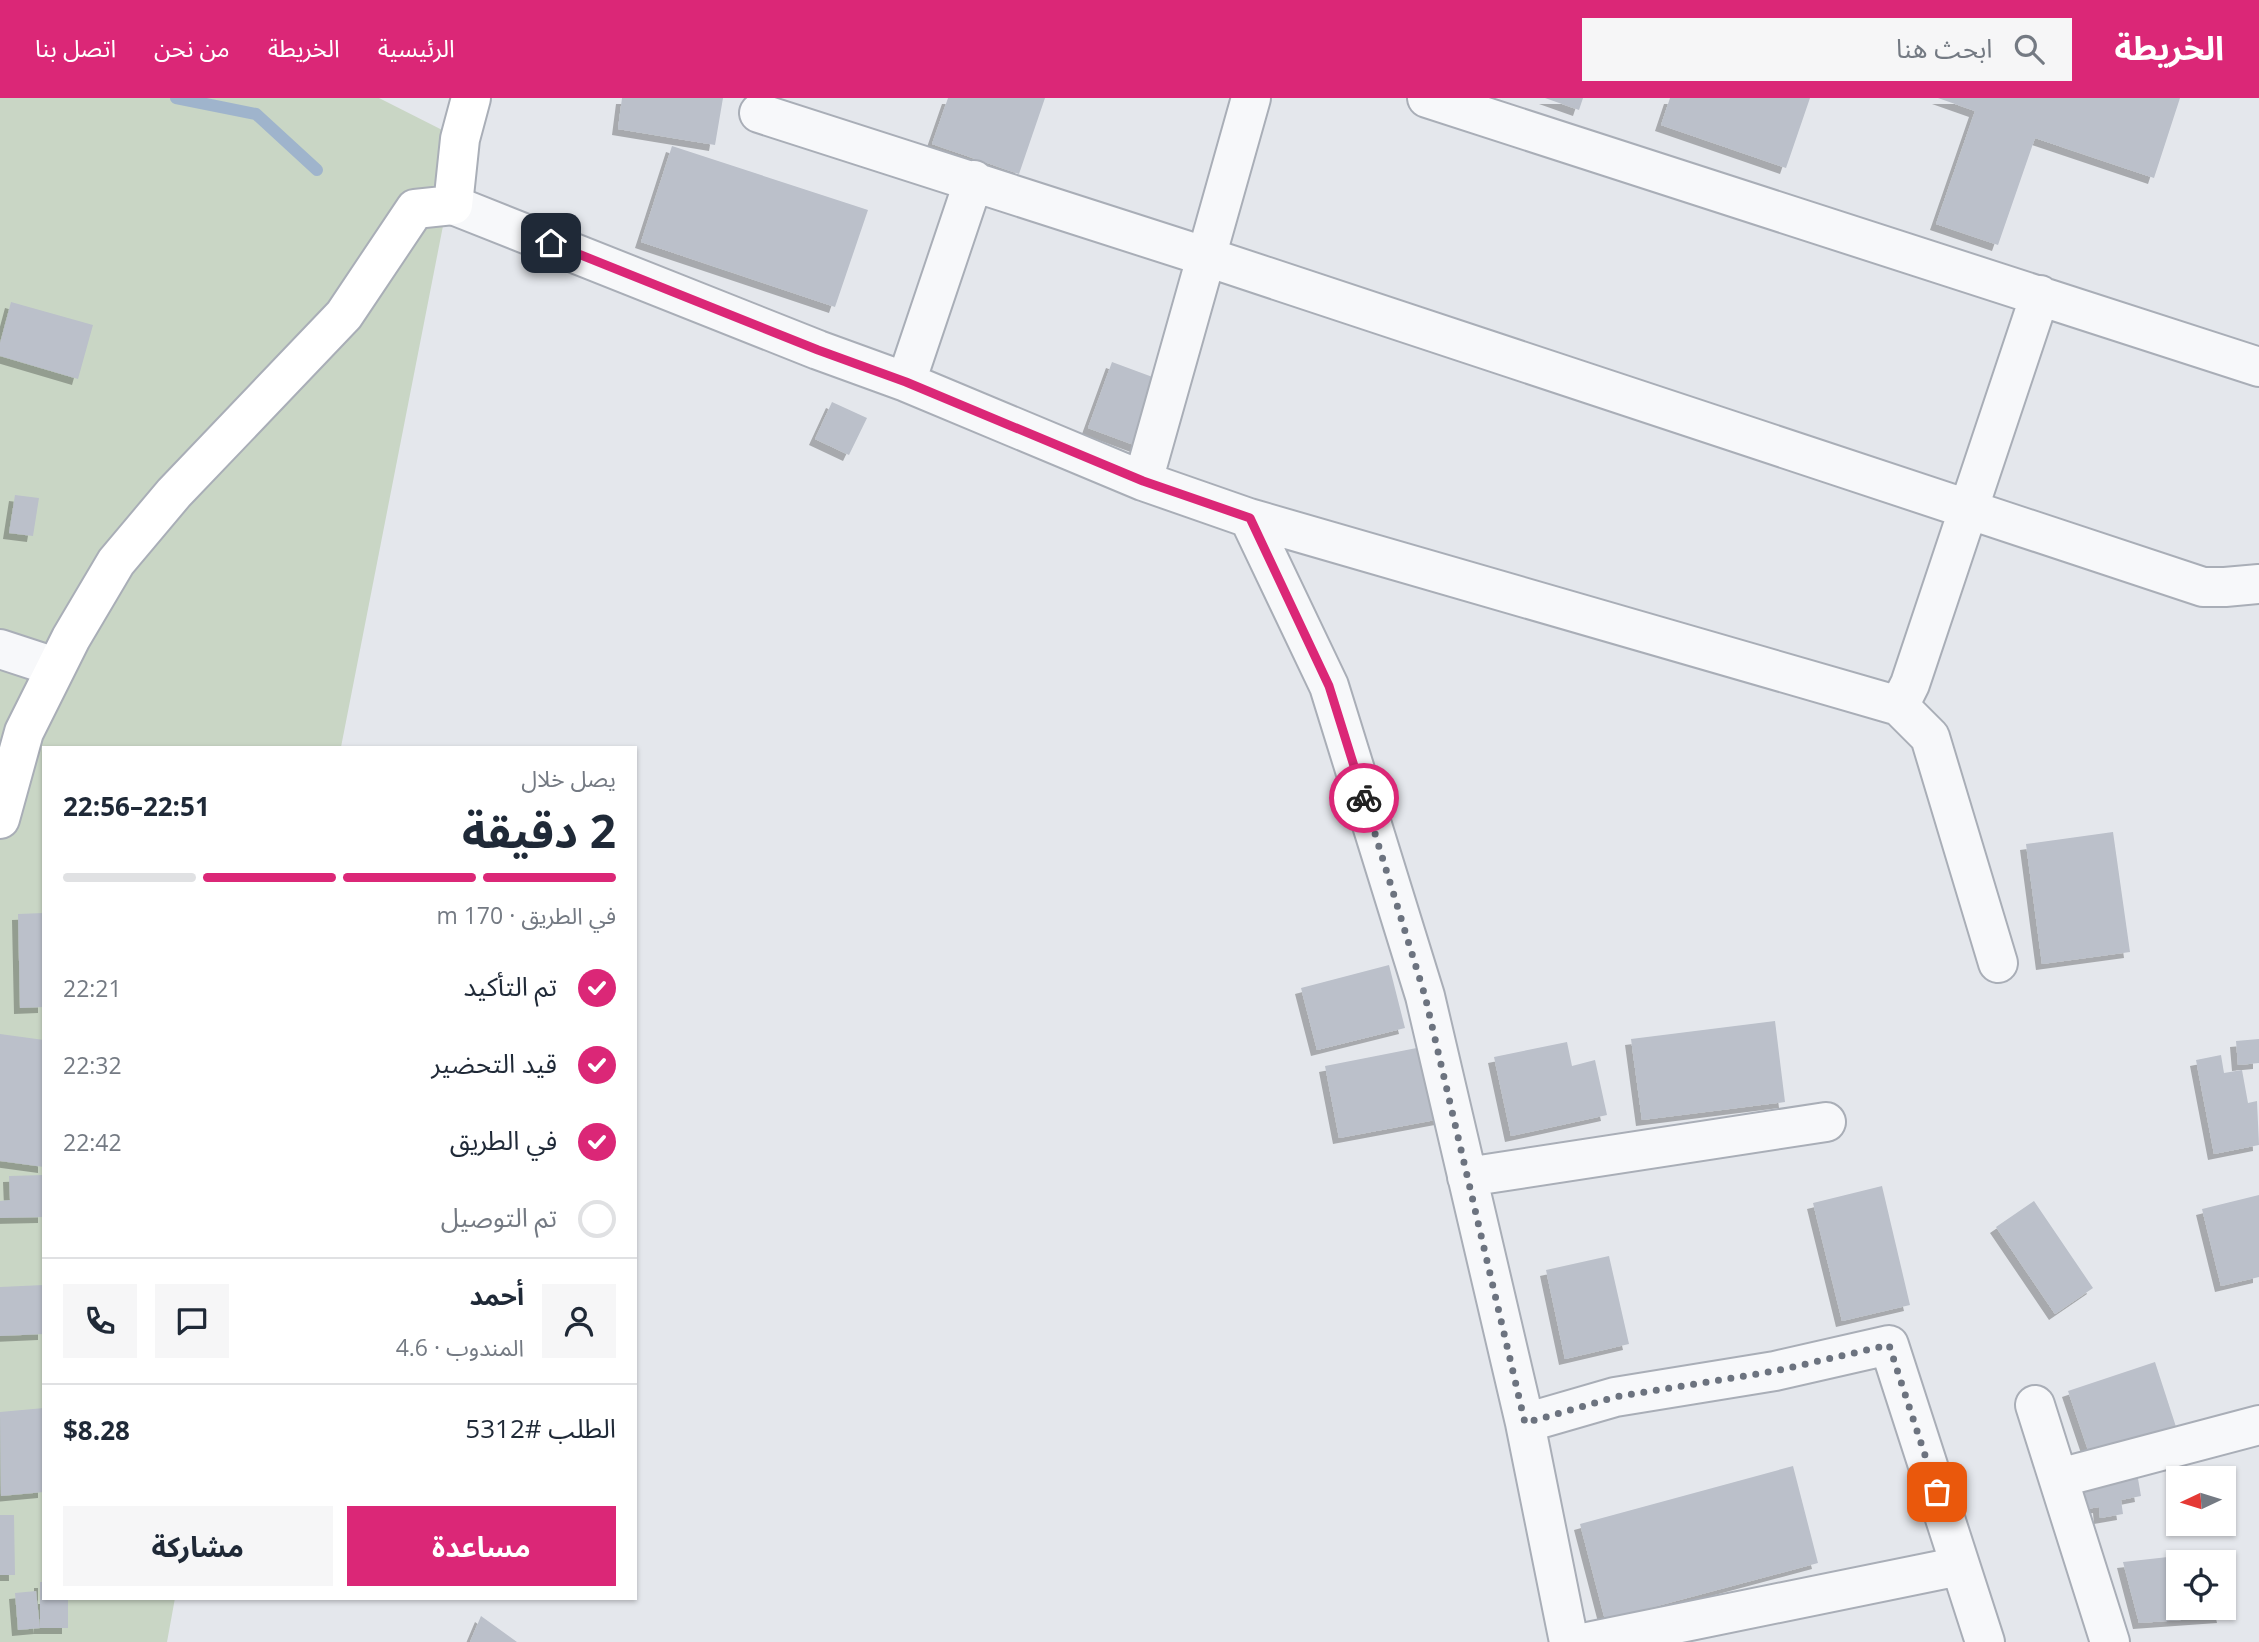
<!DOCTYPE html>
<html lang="ar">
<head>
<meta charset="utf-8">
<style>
	:root { --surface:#fff; --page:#f6f6f7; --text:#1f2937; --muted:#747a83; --line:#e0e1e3; --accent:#db2777 }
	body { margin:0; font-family:"Open Sans","Noto Sans Arabic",sans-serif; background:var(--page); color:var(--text); direction:rtl; height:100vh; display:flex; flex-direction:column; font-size:26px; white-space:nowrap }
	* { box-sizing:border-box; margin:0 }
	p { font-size:23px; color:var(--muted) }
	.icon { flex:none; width:38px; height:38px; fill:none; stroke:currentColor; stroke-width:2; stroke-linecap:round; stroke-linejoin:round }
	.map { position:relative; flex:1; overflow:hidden; direction:ltr }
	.side { position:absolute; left:42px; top:648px; width:595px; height:854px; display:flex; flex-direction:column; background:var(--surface); border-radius:0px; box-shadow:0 2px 5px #0004; direction:rtl }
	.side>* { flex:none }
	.needle { width:46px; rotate:266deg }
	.fabs { position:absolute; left:2166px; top:1368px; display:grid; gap:14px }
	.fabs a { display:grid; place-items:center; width:70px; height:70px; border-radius:0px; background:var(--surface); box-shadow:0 2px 5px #0004; font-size:35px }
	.pin { position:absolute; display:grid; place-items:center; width:60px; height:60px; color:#fff; margin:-30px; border-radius:14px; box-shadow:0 4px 10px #0006 }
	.courier { position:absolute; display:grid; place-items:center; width:70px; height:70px; margin:-35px; border:5px solid #db2777; border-radius:50%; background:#fff; color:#222; box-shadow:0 2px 9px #0007 }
	.head em { font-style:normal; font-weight:700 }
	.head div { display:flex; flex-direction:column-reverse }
	.head { display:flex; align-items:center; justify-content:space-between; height:119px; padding:0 21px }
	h1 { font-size:46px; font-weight:700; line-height:52px }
	.bar { display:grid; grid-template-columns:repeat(4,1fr); gap:10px 7px; align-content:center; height:84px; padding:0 21px }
	.bar i { height:9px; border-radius:5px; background:var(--line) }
	.bar .selected { background:var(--accent) }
	.bar p { grid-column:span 4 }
	.line { display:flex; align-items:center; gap:18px; padding:0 21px; border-top:2px solid var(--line) }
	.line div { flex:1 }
	.round { display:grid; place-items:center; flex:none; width:74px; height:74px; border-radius:0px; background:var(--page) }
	ol { padding:0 21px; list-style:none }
	li { display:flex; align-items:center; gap:21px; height:77px }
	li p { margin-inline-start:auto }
	li .icon { padding:7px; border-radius:50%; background:var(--accent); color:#fff; stroke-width:4 }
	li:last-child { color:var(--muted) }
	li i { width:38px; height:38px; border:4px solid var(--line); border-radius:50% }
	.cta { display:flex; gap:14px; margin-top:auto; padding:14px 21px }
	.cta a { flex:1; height:80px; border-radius:0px; background:var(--accent); color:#fff; font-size:28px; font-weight:700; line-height:80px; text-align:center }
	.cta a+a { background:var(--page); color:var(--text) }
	header { display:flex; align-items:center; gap:42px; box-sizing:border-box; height:98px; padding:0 35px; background:var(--accent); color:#fff }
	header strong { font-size:33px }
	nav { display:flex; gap:38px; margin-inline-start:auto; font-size:24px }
	.search { width:490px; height:63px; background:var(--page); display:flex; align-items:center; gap:18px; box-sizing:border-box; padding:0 24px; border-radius:0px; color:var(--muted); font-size:26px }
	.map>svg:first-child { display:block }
	.green { fill:#c9d6c5 }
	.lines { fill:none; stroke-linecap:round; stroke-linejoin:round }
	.stream { stroke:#9fb4cc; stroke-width:12 }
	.building { fill:#bbc0ca; filter:url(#shadow) }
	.minor-casing { stroke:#a9aeb7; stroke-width:42 }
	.secondary-casing { stroke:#a9aeb7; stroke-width:42 }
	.minor { stroke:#f7f8fa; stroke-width:38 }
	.secondary { stroke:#fff; stroke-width:38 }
	.done { stroke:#6c737f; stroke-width:7; stroke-dasharray:0 12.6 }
	.route { stroke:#db2777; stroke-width:9 }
</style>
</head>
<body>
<header>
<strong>الخريطة</strong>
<div class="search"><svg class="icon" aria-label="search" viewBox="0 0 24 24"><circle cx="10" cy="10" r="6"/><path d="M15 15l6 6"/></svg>ابحث هنا</div>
<nav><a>الرئيسية</a><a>الخريطة</a><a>من نحن</a><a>اتصل بنا</a></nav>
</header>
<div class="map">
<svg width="2259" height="1544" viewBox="0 0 2259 1544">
	<defs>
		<filter id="shadow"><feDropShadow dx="-6" dy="6" stdDeviation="0" flood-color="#0004"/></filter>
	</defs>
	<rect width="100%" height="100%" fill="#e4e7ec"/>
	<path class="green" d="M0,0H379L460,41L341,649H44V1500H175L167,1544H0Z"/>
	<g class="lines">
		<path class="stream" d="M176,0L256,16L317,72"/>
	</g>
	<path class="building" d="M622,0H723L715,47L618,31Z
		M948,0H1045L1019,76L932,46Z
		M1545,0H1583L1579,12Z
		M1670,0H1810L1786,70L1661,27Z
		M1938,0H2180L2154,80L2035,40L1998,147L1936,126L1975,13Z
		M672,48L868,112L835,209L641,144Z
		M11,204L93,227L78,281L0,258V245Z
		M1112,264L1166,284L1142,350L1088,330Z
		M832,304L867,320L849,357L815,341Z
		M15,397L39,400L33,438L9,435Z
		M2113,734L2130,854L2042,866L2026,746Z
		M44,815V909L20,910L18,816Z
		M1389,867L1405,930L1317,952L1301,890Z
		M1775,923L1785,1004L1642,1022L1631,941Z
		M0,936L44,942V1069L0,1063Z
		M2259,941V965L2238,967L2236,943Z
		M1567,944L1572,968L1595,962L1607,1017L1511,1038L1494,959Z
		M1432,947L1446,1020L1339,1040L1325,968Z
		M2221,957L2224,975L2242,972L2248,1005L2257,1003L2259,1047L2214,1056L2196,962Z
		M44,1077V1119L0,1120V1103L10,1102L9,1078Z
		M1882,1088L1910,1207L1842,1223L1813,1105Z
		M2259,1097V1179L2221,1188L2202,1111Z
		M2034,1103L2093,1190L2055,1216L1996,1129Z
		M1609,1158L1629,1246L1565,1261L1546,1172Z
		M44,1187V1236L0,1238V1189Z
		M2155,1264L2178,1335L2092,1364L2068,1293Z
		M44,1310V1394L1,1398L0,1314Z
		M1793,1368L1818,1465L1605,1522L1580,1426Z
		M2136,1369L2141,1398L2121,1402L2123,1416L2100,1420L2099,1409L2075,1413L2069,1380Z
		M0,1417H14L15,1477H0Z
		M2213,1454L2214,1465H2179V1510H2221L2223,1519L2139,1525L2123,1464Z
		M40,1484H44V1500H68V1530H40Z
		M36,1493L40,1530L18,1532L15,1495Z
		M481,1518L517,1544H470Z"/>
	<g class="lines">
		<g class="minor-casing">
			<path id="minor" d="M1427,0L2259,269
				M759,15L1207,159L2203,489H2225L2259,486
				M453,107L818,252L906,284L1143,383L1249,420L1899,608L1930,639L1998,865
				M906,284L974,82
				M1143,383L1251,0
				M1249,420L1329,588L1425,898L1525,1325L1569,1544
				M0,551L55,569
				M1899,608L1910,586L2040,197
				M1467,1079L1826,1024
				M2035,1307L2110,1544
				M1525,1325L1615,1299L1775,1273L1889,1247L1985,1544
				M2059,1380L2259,1327
				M1587,1544L1960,1468"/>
		</g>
		<g class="secondary-casing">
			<path id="secondary" d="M0,721L24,634L71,540L116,464L174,395L344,217L415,111L453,107L460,41L471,0"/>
		</g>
		<use href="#minor" class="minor"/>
		<use href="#secondary" class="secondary"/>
	</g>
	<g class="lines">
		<path class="done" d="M1364,700L1425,898L1525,1325L1615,1299L1775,1273L1889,1247L1937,1394"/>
		<path class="route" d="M551,145L818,252L906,284L1143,383L1250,420L1329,588L1364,700"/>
	</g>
</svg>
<div class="fabs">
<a><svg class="needle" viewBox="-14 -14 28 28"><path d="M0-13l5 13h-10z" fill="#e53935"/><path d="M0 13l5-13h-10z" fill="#747a83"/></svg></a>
<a><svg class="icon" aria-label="locate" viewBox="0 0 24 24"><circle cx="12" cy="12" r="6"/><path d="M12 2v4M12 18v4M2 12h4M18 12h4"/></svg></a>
</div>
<div class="pin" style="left:1937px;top:1394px;background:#ea580c"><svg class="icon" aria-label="bag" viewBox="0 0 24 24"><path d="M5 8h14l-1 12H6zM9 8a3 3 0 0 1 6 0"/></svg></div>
<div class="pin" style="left:551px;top:145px;background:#1f2937"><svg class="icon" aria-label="home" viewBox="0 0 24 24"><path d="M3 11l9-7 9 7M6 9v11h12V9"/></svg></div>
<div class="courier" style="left:1364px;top:700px"><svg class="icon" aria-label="bike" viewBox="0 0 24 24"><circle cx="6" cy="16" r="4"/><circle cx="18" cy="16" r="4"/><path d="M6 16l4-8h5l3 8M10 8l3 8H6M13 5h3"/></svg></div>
<section class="side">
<div class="head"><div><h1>2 دقيقة</h1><p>يصل خلال</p></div><em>22:51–22:56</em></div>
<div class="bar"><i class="selected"></i><i class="selected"></i><i class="selected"></i><i></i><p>في الطريق · 170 m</p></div>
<ol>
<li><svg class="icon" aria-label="check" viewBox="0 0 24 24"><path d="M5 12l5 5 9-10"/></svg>تم التأكيد<p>22:21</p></li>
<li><svg class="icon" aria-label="check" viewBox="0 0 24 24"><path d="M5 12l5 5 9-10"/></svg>قيد التحضير<p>22:32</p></li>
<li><svg class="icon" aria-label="check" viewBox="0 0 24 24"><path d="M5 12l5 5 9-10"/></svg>في الطريق<p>22:42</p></li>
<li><i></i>تم التوصيل</li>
</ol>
<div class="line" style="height:126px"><a class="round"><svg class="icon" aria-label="person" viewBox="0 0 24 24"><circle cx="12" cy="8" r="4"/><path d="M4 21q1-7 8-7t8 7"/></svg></a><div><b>أحمد</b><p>المندوب · 4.6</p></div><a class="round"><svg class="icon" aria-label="chat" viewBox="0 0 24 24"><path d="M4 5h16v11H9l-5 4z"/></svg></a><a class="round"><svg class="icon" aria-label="phone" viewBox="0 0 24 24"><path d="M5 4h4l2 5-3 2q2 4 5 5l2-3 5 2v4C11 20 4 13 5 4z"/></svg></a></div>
<div class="line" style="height:91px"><div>الطلب #5312</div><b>$8.28</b></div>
<div class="cta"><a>مساعدة</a><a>مشاركة</a></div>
</section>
</div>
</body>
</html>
